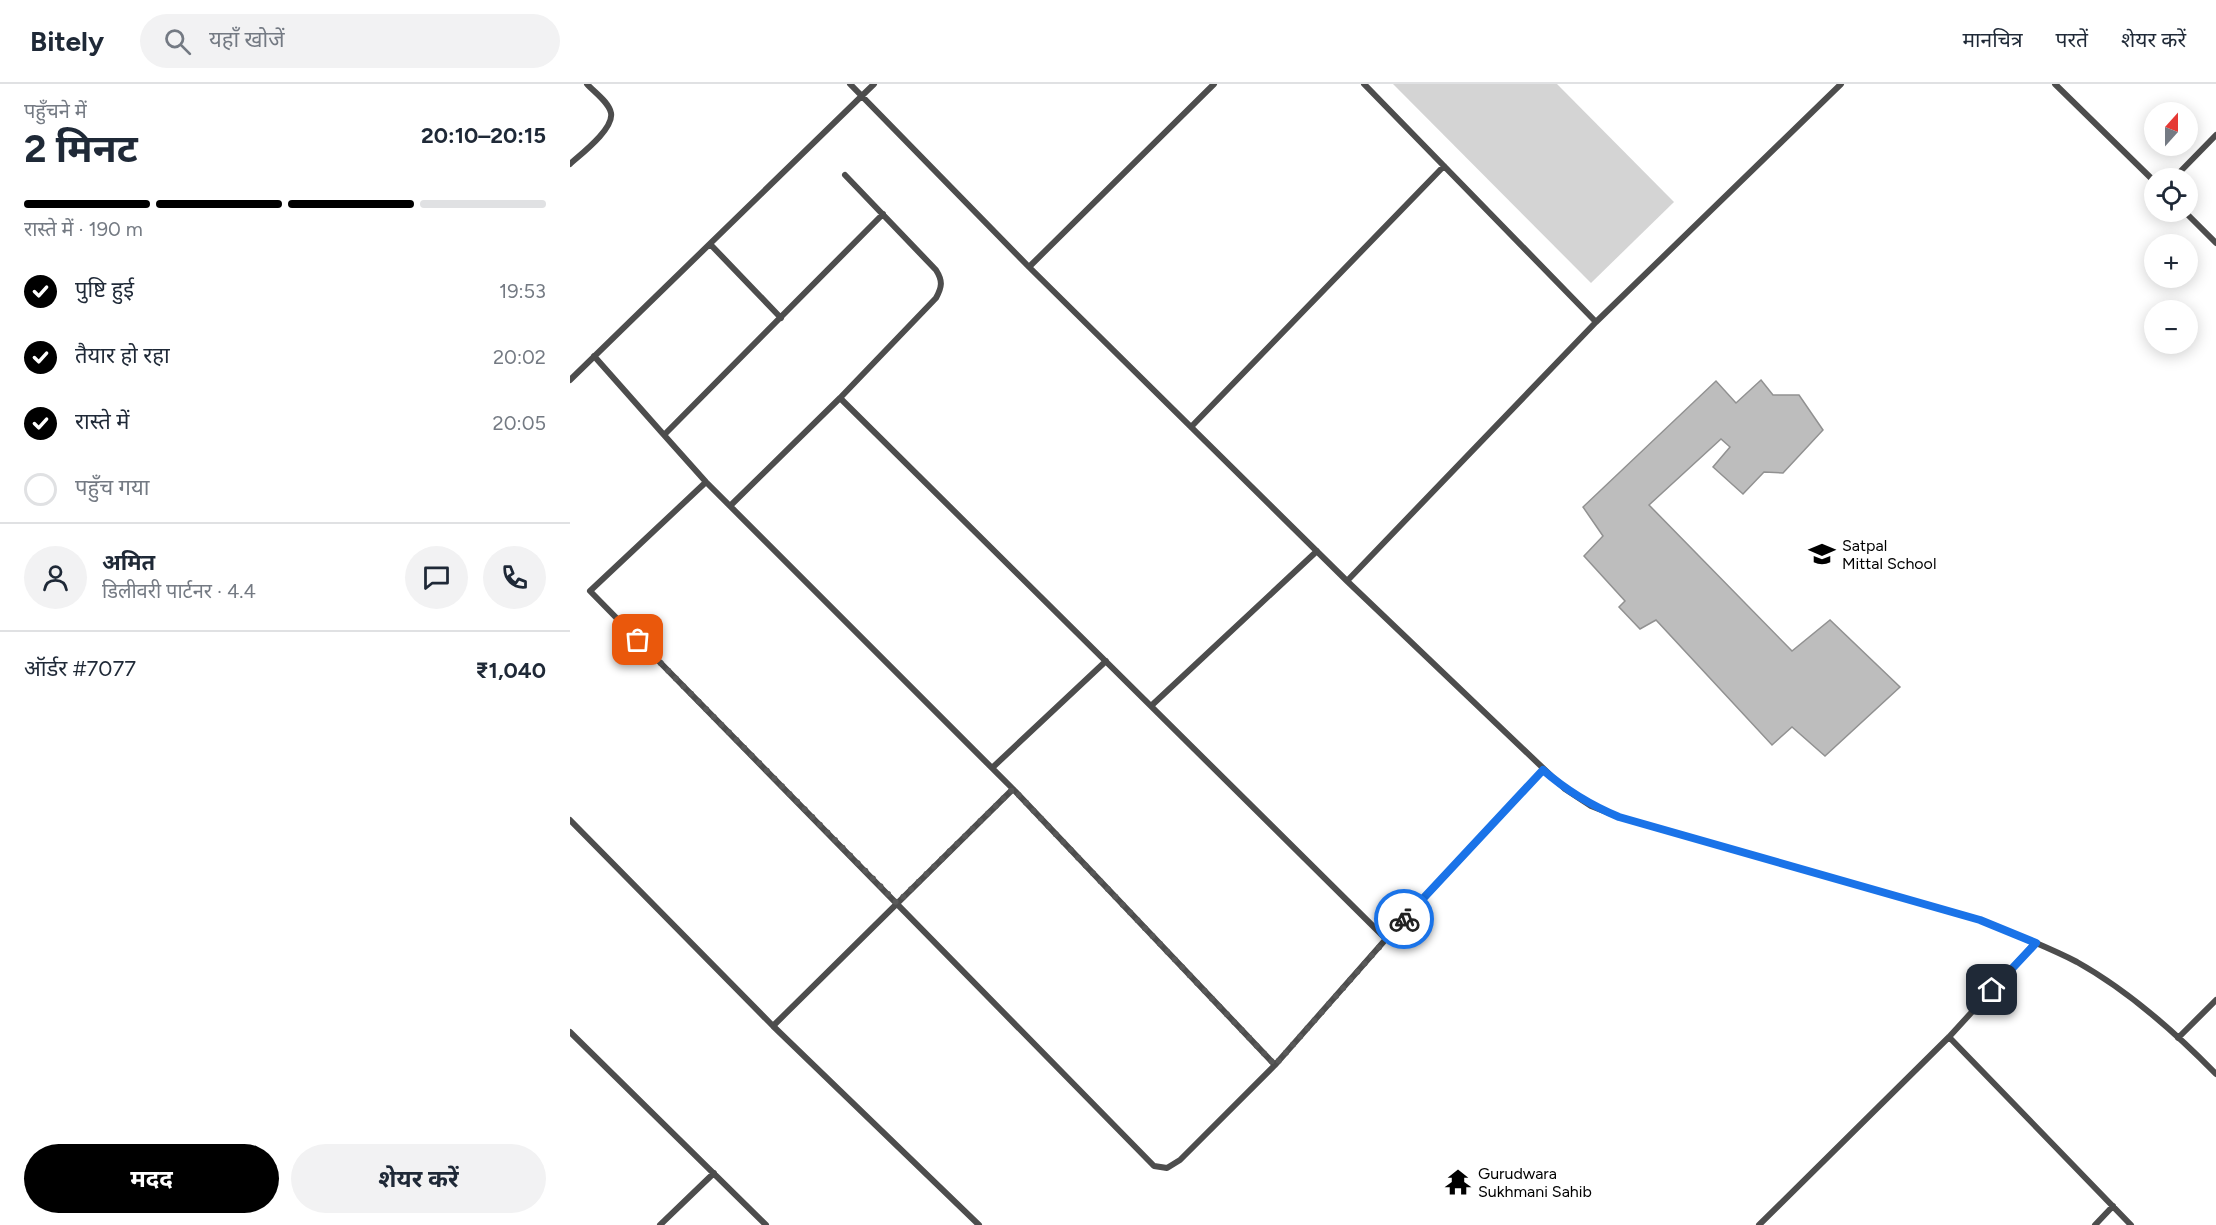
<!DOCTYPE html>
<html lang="hi">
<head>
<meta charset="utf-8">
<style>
	:root { --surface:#fff; --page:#f2f2f3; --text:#1f2937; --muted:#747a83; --line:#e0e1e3; --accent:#000 }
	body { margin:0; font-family:Figtree,"Noto Sans Devanagari",sans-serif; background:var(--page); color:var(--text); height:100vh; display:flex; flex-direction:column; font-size:22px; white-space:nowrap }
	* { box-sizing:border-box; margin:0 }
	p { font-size:20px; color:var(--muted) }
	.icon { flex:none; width:33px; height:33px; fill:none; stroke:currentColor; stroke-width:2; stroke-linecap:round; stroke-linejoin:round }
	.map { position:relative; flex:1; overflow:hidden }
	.side { display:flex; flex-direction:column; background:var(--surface); width:570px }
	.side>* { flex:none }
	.needle { width:39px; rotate:21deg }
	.tools { position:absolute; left:1574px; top:18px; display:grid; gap:12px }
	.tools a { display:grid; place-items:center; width:54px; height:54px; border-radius:50%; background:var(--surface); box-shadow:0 3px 15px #0003; font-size:30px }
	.pin { position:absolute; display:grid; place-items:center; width:51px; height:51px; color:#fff; margin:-26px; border-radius:12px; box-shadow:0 3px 9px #0006 }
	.courier { position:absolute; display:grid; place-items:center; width:60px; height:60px; margin:-30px; border:4px solid #1a73e8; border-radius:50%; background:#fff; color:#222; box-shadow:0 2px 8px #0007 }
	.headline em { font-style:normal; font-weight:700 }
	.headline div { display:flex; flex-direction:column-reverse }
	.headline { display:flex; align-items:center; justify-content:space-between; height:102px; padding:0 24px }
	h1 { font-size:39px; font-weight:700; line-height:45px }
	.bar { display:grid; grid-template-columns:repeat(4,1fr); gap:9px 6px; align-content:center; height:72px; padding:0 24px }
	.bar i { height:8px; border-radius:4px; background:var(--line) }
	.bar .on { background:var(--accent) }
	.bar p { grid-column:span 4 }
	.line { display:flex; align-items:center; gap:15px; padding:0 24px; border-top:2px solid var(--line) }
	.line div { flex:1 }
	.round { display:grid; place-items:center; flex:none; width:63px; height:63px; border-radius:32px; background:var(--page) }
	ol { padding:0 24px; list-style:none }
	li { display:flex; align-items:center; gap:18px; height:66px }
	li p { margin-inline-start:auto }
	li .icon { padding:6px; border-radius:50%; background:var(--accent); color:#fff; stroke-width:4 }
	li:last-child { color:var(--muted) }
	li i { width:33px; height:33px; border:3px solid var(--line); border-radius:50% }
	.action { display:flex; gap:12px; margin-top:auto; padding:12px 24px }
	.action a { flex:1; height:69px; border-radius:36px; background:var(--accent); color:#fff; font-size:24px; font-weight:700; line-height:69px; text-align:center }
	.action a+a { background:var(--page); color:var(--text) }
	header { display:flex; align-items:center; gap:36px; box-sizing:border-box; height:84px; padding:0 30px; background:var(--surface); border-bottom:2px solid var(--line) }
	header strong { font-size:28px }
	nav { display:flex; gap:33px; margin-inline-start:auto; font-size:21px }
	.search { width:420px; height:54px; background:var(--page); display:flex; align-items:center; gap:15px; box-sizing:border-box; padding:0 21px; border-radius:33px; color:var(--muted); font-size:22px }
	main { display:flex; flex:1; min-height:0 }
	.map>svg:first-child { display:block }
	.green { fill:#d4d4d4 }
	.building { fill:#bdbdbd; stroke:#919191; stroke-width:1.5 }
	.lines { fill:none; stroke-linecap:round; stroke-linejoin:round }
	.street { stroke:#4d4d4d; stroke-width:6 }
	.done { stroke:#595959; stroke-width:6; stroke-dasharray:0 10.8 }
	.route { stroke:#1a73e8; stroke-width:8 }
	.labels { text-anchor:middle; stroke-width:4.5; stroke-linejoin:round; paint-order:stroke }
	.poi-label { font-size:16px; fill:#000; stroke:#fff; text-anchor:start }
</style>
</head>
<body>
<header>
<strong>Bitely</strong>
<div class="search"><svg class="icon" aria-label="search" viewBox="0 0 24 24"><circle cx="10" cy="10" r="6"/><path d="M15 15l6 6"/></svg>यहाँ खोजें</div>
<nav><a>मानचित्र</a><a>परतें</a><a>शेयर करें</a></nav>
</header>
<main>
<section class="side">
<div class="headline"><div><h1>2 मिनट</h1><p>पहुँचने में</p></div><em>20:10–20:15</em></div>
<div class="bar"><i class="on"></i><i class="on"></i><i class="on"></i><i></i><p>रास्ते में · 190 m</p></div>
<ol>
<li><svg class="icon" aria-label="check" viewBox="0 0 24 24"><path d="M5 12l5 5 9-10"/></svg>पुष्टि हुई<p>19:53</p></li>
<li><svg class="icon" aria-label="check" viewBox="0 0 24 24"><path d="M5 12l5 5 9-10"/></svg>तैयार हो रहा<p>20:02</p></li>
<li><svg class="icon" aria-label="check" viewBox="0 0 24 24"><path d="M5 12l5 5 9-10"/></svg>रास्ते में<p>20:05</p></li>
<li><i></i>पहुँच गया</li>
</ol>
<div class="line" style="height:108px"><a class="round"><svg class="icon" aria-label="person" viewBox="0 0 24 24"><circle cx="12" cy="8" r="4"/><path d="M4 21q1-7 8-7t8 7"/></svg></a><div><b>अमित</b><p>डिलीवरी पार्टनर · 4.4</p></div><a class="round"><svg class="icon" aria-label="chat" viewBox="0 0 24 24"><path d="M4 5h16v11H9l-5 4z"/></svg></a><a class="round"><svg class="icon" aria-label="phone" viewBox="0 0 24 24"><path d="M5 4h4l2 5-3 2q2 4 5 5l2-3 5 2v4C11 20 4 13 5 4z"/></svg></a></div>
<div class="line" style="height:78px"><div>ऑर्डर #7077</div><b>₹1,040</b></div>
<div class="action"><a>मदद</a><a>शेयर करें</a></div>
</section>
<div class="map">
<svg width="1646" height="1141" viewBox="0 0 1646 1141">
	<rect width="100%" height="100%" fill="#fff"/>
	<path class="green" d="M823,0H987L1104,118L1021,199Z"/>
	<path class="building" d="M1191,296L1203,311H1229L1253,346L1213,389L1194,388L1173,410L1143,383L1160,363L1151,355L1079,421L1222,567L1260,536L1330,603L1255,672L1222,643L1202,661L1086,536L1070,545L1049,523L1055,517L1014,472L1033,452L1013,423L1146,297L1166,319Z"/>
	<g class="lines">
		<path class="street" d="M280,0L459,183L777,497L995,705L1021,722L1049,733L1410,836C1442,849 1476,862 1507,878C1559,907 1605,948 1646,990
			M1485,0L1584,97
			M0,80C11,70 44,45 41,29C39,18 24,8 17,0
			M275,91L366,186C373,197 372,203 366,214L270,314L816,855
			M1604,94L1646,51
			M1615,128L1646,159
			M140,160L211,234
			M459,183L644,0
			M1026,238L1271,0
			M24,272L94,351L313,130
			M0,296L304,0
			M621,343L874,82
			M94,351L136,398L443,705L705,981
			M136,398L20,507L584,1082L597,1084L610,1076L705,981L816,855L973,686
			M160,422L270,314
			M777,497L1026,238L794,0
			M581,622L747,467
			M422,684L536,577
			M0,736L203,942L409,1141
			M203,942L443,705
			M0,948L196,1141
			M1379,953L1561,1141
			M1608,954L1646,916
			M90,1141L144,1089
			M1189,1141L1379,953L1465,859
			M1525,1141L1543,1122"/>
	</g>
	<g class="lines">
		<path class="done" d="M68,556L327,819L443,705L705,981L834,835"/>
		<path class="route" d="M834,835L973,686C997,707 1020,721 1049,733L1410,836L1466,859L1422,906"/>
	</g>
	<defs>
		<g id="school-bare" transform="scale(2.07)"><path d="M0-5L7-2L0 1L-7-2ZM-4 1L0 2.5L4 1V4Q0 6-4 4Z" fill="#000" stroke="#fff" stroke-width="2.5" paint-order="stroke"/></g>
		<g id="temple-bare" transform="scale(2.07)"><path d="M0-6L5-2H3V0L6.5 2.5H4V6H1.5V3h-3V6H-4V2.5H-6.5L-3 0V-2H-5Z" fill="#000" stroke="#fff" stroke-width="2.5" paint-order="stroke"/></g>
	</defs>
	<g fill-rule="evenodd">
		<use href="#school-bare" x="1252" y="470"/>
		<use href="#temple-bare" x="888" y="1098"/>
	</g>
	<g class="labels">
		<g class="poi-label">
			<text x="1272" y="467">Satpal<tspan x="1272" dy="18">Mittal School</tspan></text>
			<text x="908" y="1095">Gurudwara<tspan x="908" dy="18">Sukhmani Sahib</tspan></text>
		</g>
	</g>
</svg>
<div class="tools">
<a><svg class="needle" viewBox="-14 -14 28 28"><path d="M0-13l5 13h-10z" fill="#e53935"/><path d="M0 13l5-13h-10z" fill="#747a83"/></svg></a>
<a><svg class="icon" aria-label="locate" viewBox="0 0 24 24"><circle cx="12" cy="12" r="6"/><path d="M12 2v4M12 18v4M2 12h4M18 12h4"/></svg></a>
<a>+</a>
<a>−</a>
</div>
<div class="pin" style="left:68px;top:556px;background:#ea580c"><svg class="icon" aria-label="bag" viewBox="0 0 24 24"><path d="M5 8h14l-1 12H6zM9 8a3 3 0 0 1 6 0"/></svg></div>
<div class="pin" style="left:1422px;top:906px;background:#1f2937"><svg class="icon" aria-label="home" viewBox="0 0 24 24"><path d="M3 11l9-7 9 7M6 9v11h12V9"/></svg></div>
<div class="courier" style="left:834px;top:835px"><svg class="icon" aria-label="bike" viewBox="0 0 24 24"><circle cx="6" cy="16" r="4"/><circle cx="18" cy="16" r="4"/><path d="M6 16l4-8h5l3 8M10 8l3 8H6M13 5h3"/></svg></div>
</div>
</main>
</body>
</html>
